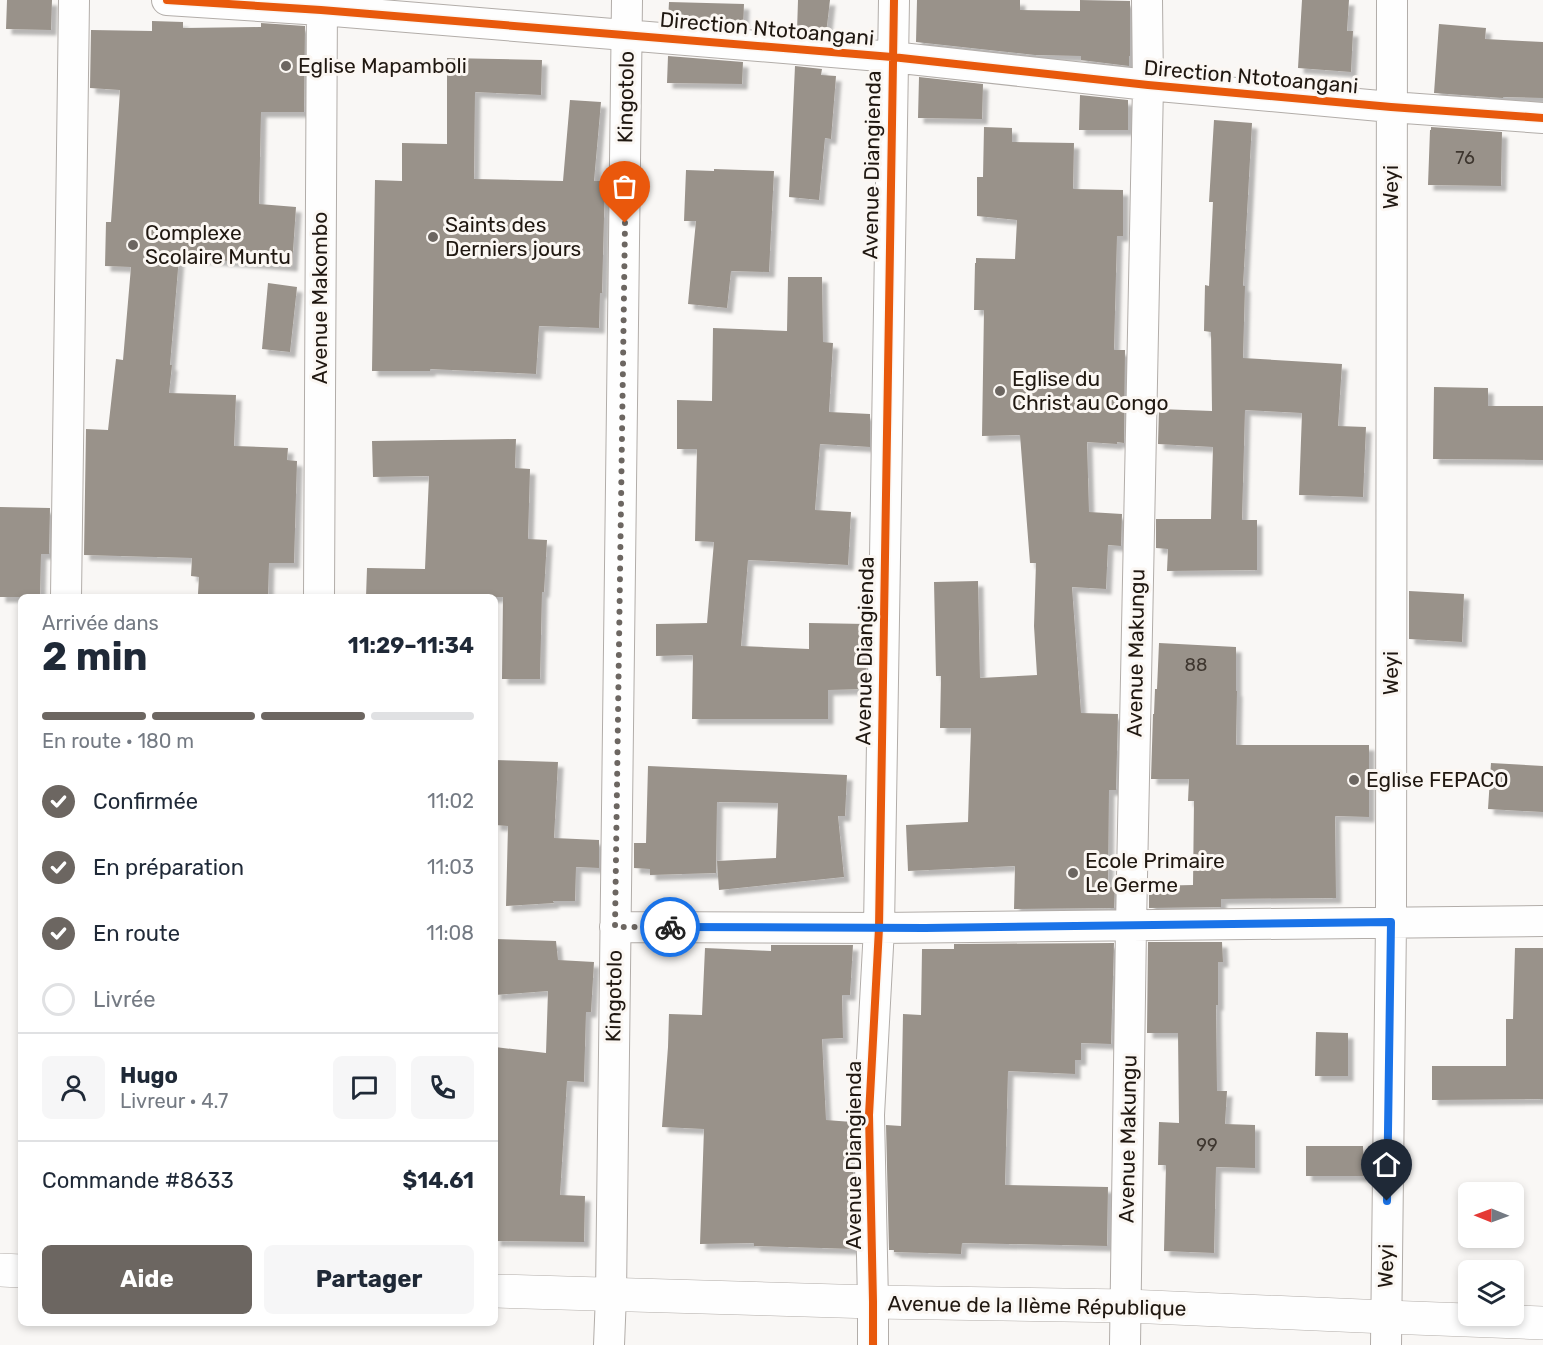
<!DOCTYPE html>
<html lang="fr">
<head>
<meta charset="utf-8">
<style>
	:root { --surface:#fff; --page:#f6f6f7; --text:#1f2937; --muted:#747a83; --line:#e0e1e3; --accent:#6c6661 }
	body { margin:0; font-family:Rubik,sans-serif; background:var(--page); color:var(--text); height:100vh; display:flex; flex-direction:column; font-size:22px; white-space:nowrap }
	* { box-sizing:border-box; margin:0 }
	p { font-size:20px; color:var(--muted) }
	.icon { flex:none; width:33px; height:33px; fill:none; stroke:currentColor; stroke-width:2; stroke-linecap:round; stroke-linejoin:round }
	.map { position:relative; flex:1; overflow:hidden }
	.side { position:absolute; left:18px; top:594px; width:480px; height:732px; display:flex; flex-direction:column; background:var(--surface); border-radius:9px; box-shadow:0 3px 9px #0003 }
	.side>* { flex:none }
	.needle { width:39px; rotate:271deg }
	.fabs { position:absolute; left:1458px; top:1182px; display:grid; gap:12px }
	.fabs a { display:grid; place-items:center; width:66px; height:66px; border-radius:9px; background:var(--surface); box-shadow:0 3px 9px #0003; font-size:30px }
	.pin { position:absolute; display:grid; place-items:center; width:51px; height:51px; color:#fff; margin:-62px -26px; border-radius:50% 50% 50% 0; rotate:-45deg; box-shadow:0 0 6px #0007 }
	.pin .icon { rotate:45deg }
	.courier { position:absolute; display:grid; place-items:center; width:60px; height:60px; margin:-30px; border:4px solid #1a73e8; border-radius:50%; background:#fff; color:#222; box-shadow:0 2px 8px #0007 }
	.overview em { font-style:normal; font-weight:700 }
	.overview div { display:flex; flex-direction:column-reverse }
	.overview { display:flex; align-items:center; justify-content:space-between; height:102px; padding:0 24px }
	h1 { font-size:39px; font-weight:700; line-height:45px }
	.bar { display:grid; grid-template-columns:repeat(4,1fr); gap:9px 6px; align-content:center; height:72px; padding:0 24px }
	.bar i { height:8px; border-radius:4px; background:var(--line) }
	.bar .on { background:var(--accent) }
	.bar p { grid-column:span 4 }
	.line { display:flex; align-items:center; gap:15px; padding:0 24px; border-top:2px solid var(--line) }
	.line div { flex:1 }
	.round { display:grid; place-items:center; flex:none; width:63px; height:63px; border-radius:9px; background:var(--page) }
	ol { padding:0 24px; list-style:none }
	li { display:flex; align-items:center; gap:18px; height:66px }
	li p { margin-inline-start:auto }
	li .icon { padding:6px; border-radius:50%; background:var(--accent); color:#fff; stroke-width:4 }
	li:last-child { color:var(--muted) }
	li i { width:33px; height:33px; border:3px solid var(--line); border-radius:50% }
	.button { display:flex; gap:12px; margin-top:auto; padding:12px 24px }
	.button a { flex:1; height:69px; border-radius:9px; background:var(--accent); color:#fff; font-size:24px; font-weight:700; line-height:69px; text-align:center }
	.button a+a { background:var(--page); color:var(--text) }
	.map>svg:first-child { display:block }
	.building { fill:#99928a; filter:url(#shadow) }
	.lines { fill:none; stroke-linecap:round; stroke-linejoin:round }
	.street-casing { stroke:#b2ada9; stroke-width:32 }
	.secondary-casing { stroke:#b2ada9; stroke-width:34 }
	.street { stroke:#fefefe; stroke-width:30 }
	.secondary { stroke:#fefefe; stroke-width:33 }
	.cycleway-casing { stroke:#fbf7f3; stroke-width:11 }
	.cycleway { stroke:#e8590c; stroke-width:8 }
	.done { stroke:#6c6661; stroke-width:6; stroke-dasharray:0 10.8 }
	.route { stroke:#1a73e8; stroke-width:8 }
	.poi-dot { fill:#6c6661; stroke:#fbf7f3; stroke-width:2 }
	.labels { text-anchor:middle; stroke-width:6; stroke-linejoin:round; paint-order:stroke }
	.number-label { font-size:18px; fill:#3e362f }
	.street-label { font-size:21px; fill:#201811; stroke:#fbf7f3 }
	.poi-label { font-size:21px; fill:#201811; stroke:#fbf7f3; text-anchor:start }
</style>
</head>
<body>
<div class="map">
<svg width="1543" height="1345" viewBox="0 0 1543 1345">
	<defs>
		<filter id="shadow"><feDropShadow dx="5.5" dy="5.5" stdDeviation="1.5" flood-color="#0004"/></filter>
	</defs>
	<rect width="100%" height="100%" fill="#f9f7f5"/>
	<path class="building" d="M7,0H52L51,30L6,29Z
		M798,0H830L826,34L797,32Z
		M917,0H1020V10L1080,11V0L1130,1V56H1129V66L1081,60V56L1035,55L916,42Z
		M1302,0H1349L1347,31H1353L1351,72L1298,68Z
		M669,2L744,4L743,27L668,21Z
		M152,21L183,22V28L261,27V23L305,26L304,112H261L259,204L296,207L292,266L179,257L170,365H172L169,393L236,395L234,446L288,448L287,460L297,461L294,563H269L268,597L198,594L199,577L191,576L192,558L84,555L86,429L108,430L116,359L123,360L131,267L105,266L106,222H111L120,90L90,88L91,30L152,31Z
		M1439,24L1486,28L1485,39L1543,42V98L1503,97V98L1434,93Z
		M668,56L743,62L742,84L667,83Z
		M447,58L542,60L541,95L475,92L474,179L563,181L570,100L601,102L594,181H605L602,293H600L599,328L539,326L536,374L430,369V371H372L375,180L402,181V143L447,144Z
		M795,66L822,69L821,75L836,76L831,139L825,138L819,200L789,197Z
		M919,77L983,84L982,119L918,118Z
		M1080,95L1128,100V130H1079Z
		M1214,120L1252,123L1243,286H1245L1243,358L1342,364L1338,426L1366,427L1363,497L1299,495L1302,413L1245,410L1242,520H1257V570L1167,571L1168,549L1156,548V519H1211L1213,447L1158,444L1159,409L1212,411L1211,332L1204,331L1205,285L1209,286L1213,202H1209Z
		M984,127L1012,128V142L1074,143L1073,189L1123,190V236H1117L1114,350H1125L1124,443L1117,442V444L1087,442L1089,512L1122,514L1121,546L1108,545L1106,589L1072,587L1081,713L1118,714L1116,790H1109L1108,887H1115L1114,908L1014,909L1015,866L908,871L906,825L968,822L971,728H940L941,676H936L934,582L978,581L980,678L1037,675L1034,626L1036,563H1030L1020,435L982,436L984,310H974L975,263H976V258L1015,259L1017,220L977,216V177H983Z
		M1431,127L1502,132L1501,186L1428,185L1430,130H1431Z
		M714,169L774,171L769,272L731,271L727,308L688,304L696,221H684L686,170L714,171Z
		M788,277H822L823,342L833,343L829,412L870,414V447L820,444L815,510L851,512L848,565L748,560L741,646L809,649V623L867,624L866,689L828,690V719H692L693,655L656,656V624L707,623L714,542L695,541L697,449H677V400L712,401L713,328L787,331Z
		M268,283L297,287L290,352L262,349Z
		M1434,387L1488,388V406H1543V460L1433,459Z
		M516,439L515,468L530,469L528,539L547,540L544,592H542L540,679H502L503,597H366L367,568L425,569L429,476L373,477L372,441Z
		M0,507L50,508L49,554H41L40,597H0Z
		M1409,591L1464,594L1462,642L1409,639Z
		M1159,643L1236,647V691H1237L1236,745H1369V817L1335,816L1336,898L1221,899V907L1149,908V886L1193,885L1194,801H1188L1189,779H1151L1153,714H1154L1155,689H1157Z
		M495,760L558,762L554,838L599,840V868L576,867L575,901H553L554,903L506,906L508,826L495,825Z
		M1491,763L1543,766V812L1488,809Z
		M648,766L847,775L845,816H838L844,877L719,890L717,861L776,858L778,803L717,802L716,873L650,875V869L634,868V843H646Z
		M495,939L556,941L558,960L594,962L591,1012H586L584,1082L567,1081L560,1195L585,1196L584,1242L495,1241V1047L546,1053L548,991L495,995Z
		M1148,942H1222L1223,962H1218V1005H1216L1217,1091H1227L1225,1124L1255,1125V1168L1216,1167L1214,1253L1164,1251L1166,1165H1158L1159,1122L1179,1123L1178,1033H1147Z
		M1114,943L1111,1044L1081,1043V1060H1075V1074L1008,1071L1005,1185L1108,1187L1107,1246L962,1243L961,1254L894,1252V1250H889L886,1125L901,1126L903,1014L921,1015L922,949H954V944Z
		M771,945H853L850,995H842L843,1038L822,1039L826,1120L852,1122L855,1249L754,1246V1243L700,1244L704,1129L662,1127L668,1047L669,1014L702,1015L705,948L771,951Z
		M1515,948H1543V1099L1432,1100V1066H1506V1019H1513Z
		M1316,1032L1348,1033V1076H1315Z
		M1306,1146H1363L1364,1176H1306Z"/>
	<g class="lines">
		<g class="street-casing">
			<path id="street" d="M167,0L321,10L892,57L1148,85L1391,107L1543,118
				M66,597L74,0
				M319,597L322,0
				M615,927L879,928L1543,921
				M609,1345L611,1295L627,0
				M873,1345V1302L869,1115L879,928L894,0
				M1125,1345L1131,926L1148,85L1147,0
				M1386,1345L1391,922L1392,0"/>
		</g>
		<g class="secondary-casing">
			<path id="secondary" d="M0,1270L21,1271
				M495,1291L873,1302L1127,1306L1386,1317L1543,1323"/>
		</g>
		<use href="#street" class="street"/>
		<use href="#secondary" class="secondary"/>
		<g class="cycleway-casing">
			<path id="cycleway" d="M167,0L321,10L892,57L1148,85L1391,107L1543,118
				M873,1345V1302L869,1115L879,928L894,0"/>
		</g>
		<use href="#cycleway" class="cycleway"/>
	</g>
	<g class="lines">
		<path class="done" d="M625,223L615,927H670"/>
		<path class="route" d="M670,927L925,928L1391,922L1387,1201"/>
	</g>
	<g class="poi-dot">
		<circle cx="286" cy="66" r="6"/>
		<circle cx="433" cy="237" r="6"/>
		<circle cx="133" cy="245" r="6"/>
		<circle cx="1000" cy="391" r="6"/>
		<circle cx="1354" cy="780" r="6"/>
		<circle cx="1073" cy="873" r="6"/>
	</g>
	<g class="labels">
		<g class="number-label">
			<text x="1465" y="164">76</text>
			<text x="1196" y="671">88</text>
			<text x="1207" y="1151">99</text>
		</g>
		<g class="street-label">
			<text transform="translate(767 29) rotate(5)" y="7">Direction Ntotoangani</text>
			<text transform="translate(1251 77) rotate(5)" y="7">Direction Ntotoangani</text>
			<text transform="translate(626 97) rotate(-89)" y="7">Kingotolo</text>
			<text transform="translate(872 165) rotate(-89)" y="7">Avenue Diangienda</text>
			<text transform="translate(1391 187) rotate(-90)" y="7">Weyi</text>
			<text transform="translate(320 298) rotate(-90)" y="7">Avenue Makombo</text>
			<text transform="translate(865 651) rotate(-89)" y="7">Avenue Diangienda</text>
			<text transform="translate(1136 653) rotate(-89)" y="7">Avenue Makungu</text>
			<text transform="translate(1391 673) rotate(-90)" y="7">Weyi</text>
			<text transform="translate(614 996) rotate(-89)" y="7">Kingotolo</text>
			<text transform="translate(1128 1139) rotate(-89)" y="7">Avenue Makungu</text>
			<text transform="translate(854 1155) rotate(-90)" y="7">Avenue Diangienda</text>
			<text transform="translate(1386 1266) rotate(-89)" y="7">Weyi</text>
			<text transform="translate(1037 1306) rotate(1)" y="7">Avenue de la IIème République</text>
		</g>
		<g class="poi-label">
			<text x="298" y="73">Eglise Mapamboli</text>
			<text x="445" y="232">Saints des<tspan x="445" dy="24">Derniers jours</tspan></text>
			<text x="145" y="240">Complexe<tspan x="145" dy="24">Scolaire Muntu</tspan></text>
			<text x="1012" y="386">Eglise du<tspan x="1012" dy="24">Christ au Congo</tspan></text>
			<text x="1366" y="787">Eglise FEPACO</text>
			<text x="1085" y="868">Ecole Primaire<tspan x="1085" dy="24">Le Germe</tspan></text>
		</g>
	</g>
</svg>
<div class="fabs">
<a><svg class="needle" viewBox="-14 -14 28 28"><path d="M0-13l5 13h-10z" fill="#e53935"/><path d="M0 13l5-13h-10z" fill="#747a83"/></svg></a>
<a><svg class="icon" aria-label="layers" viewBox="0 0 24 24"><path d="M12 4l9 5-9 5-9-5zM3 14l9 5 9-5"/></svg></a>
</div>
<div class="pin" style="left:625px;top:223px;background:#ea580c"><svg class="icon" aria-label="bag" viewBox="0 0 24 24"><path d="M5 8h14l-1 12H6zM9 8a3 3 0 0 1 6 0"/></svg></div>
<div class="pin" style="left:1387px;top:1201px;background:#1f2937"><svg class="icon" aria-label="home" viewBox="0 0 24 24"><path d="M3 11l9-7 9 7M6 9v11h12V9"/></svg></div>
<div class="courier" style="left:670px;top:927px"><svg class="icon" aria-label="bike" viewBox="0 0 24 24"><circle cx="6" cy="16" r="4"/><circle cx="18" cy="16" r="4"/><path d="M6 16l4-8h5l3 8M10 8l3 8H6M13 5h3"/></svg></div>
<section class="side">
<div class="overview"><div><h1>2 min</h1><p>Arrivée dans</p></div><em>11:29–11:34</em></div>
<div class="bar"><i class="on"></i><i class="on"></i><i class="on"></i><i></i><p>En route · 180 m</p></div>
<ol>
<li><svg class="icon" aria-label="check" viewBox="0 0 24 24"><path d="M5 12l5 5 9-10"/></svg>Confirmée<p>11:02</p></li>
<li><svg class="icon" aria-label="check" viewBox="0 0 24 24"><path d="M5 12l5 5 9-10"/></svg>En préparation<p>11:03</p></li>
<li><svg class="icon" aria-label="check" viewBox="0 0 24 24"><path d="M5 12l5 5 9-10"/></svg>En route<p>11:08</p></li>
<li><i></i>Livrée</li>
</ol>
<div class="line" style="height:108px"><a class="round"><svg class="icon" aria-label="person" viewBox="0 0 24 24"><circle cx="12" cy="8" r="4"/><path d="M4 21q1-7 8-7t8 7"/></svg></a><div><b>Hugo</b><p>Livreur · 4.7</p></div><a class="round"><svg class="icon" aria-label="chat" viewBox="0 0 24 24"><path d="M4 5h16v11H9l-5 4z"/></svg></a><a class="round"><svg class="icon" aria-label="phone" viewBox="0 0 24 24"><path d="M5 4h4l2 5-3 2q2 4 5 5l2-3 5 2v4C11 20 4 13 5 4z"/></svg></a></div>
<div class="line" style="height:78px"><div>Commande #8633</div><b>$14.61</b></div>
<div class="button"><a>Aide</a><a>Partager</a></div>
</section>
</div>
</body>
</html>
